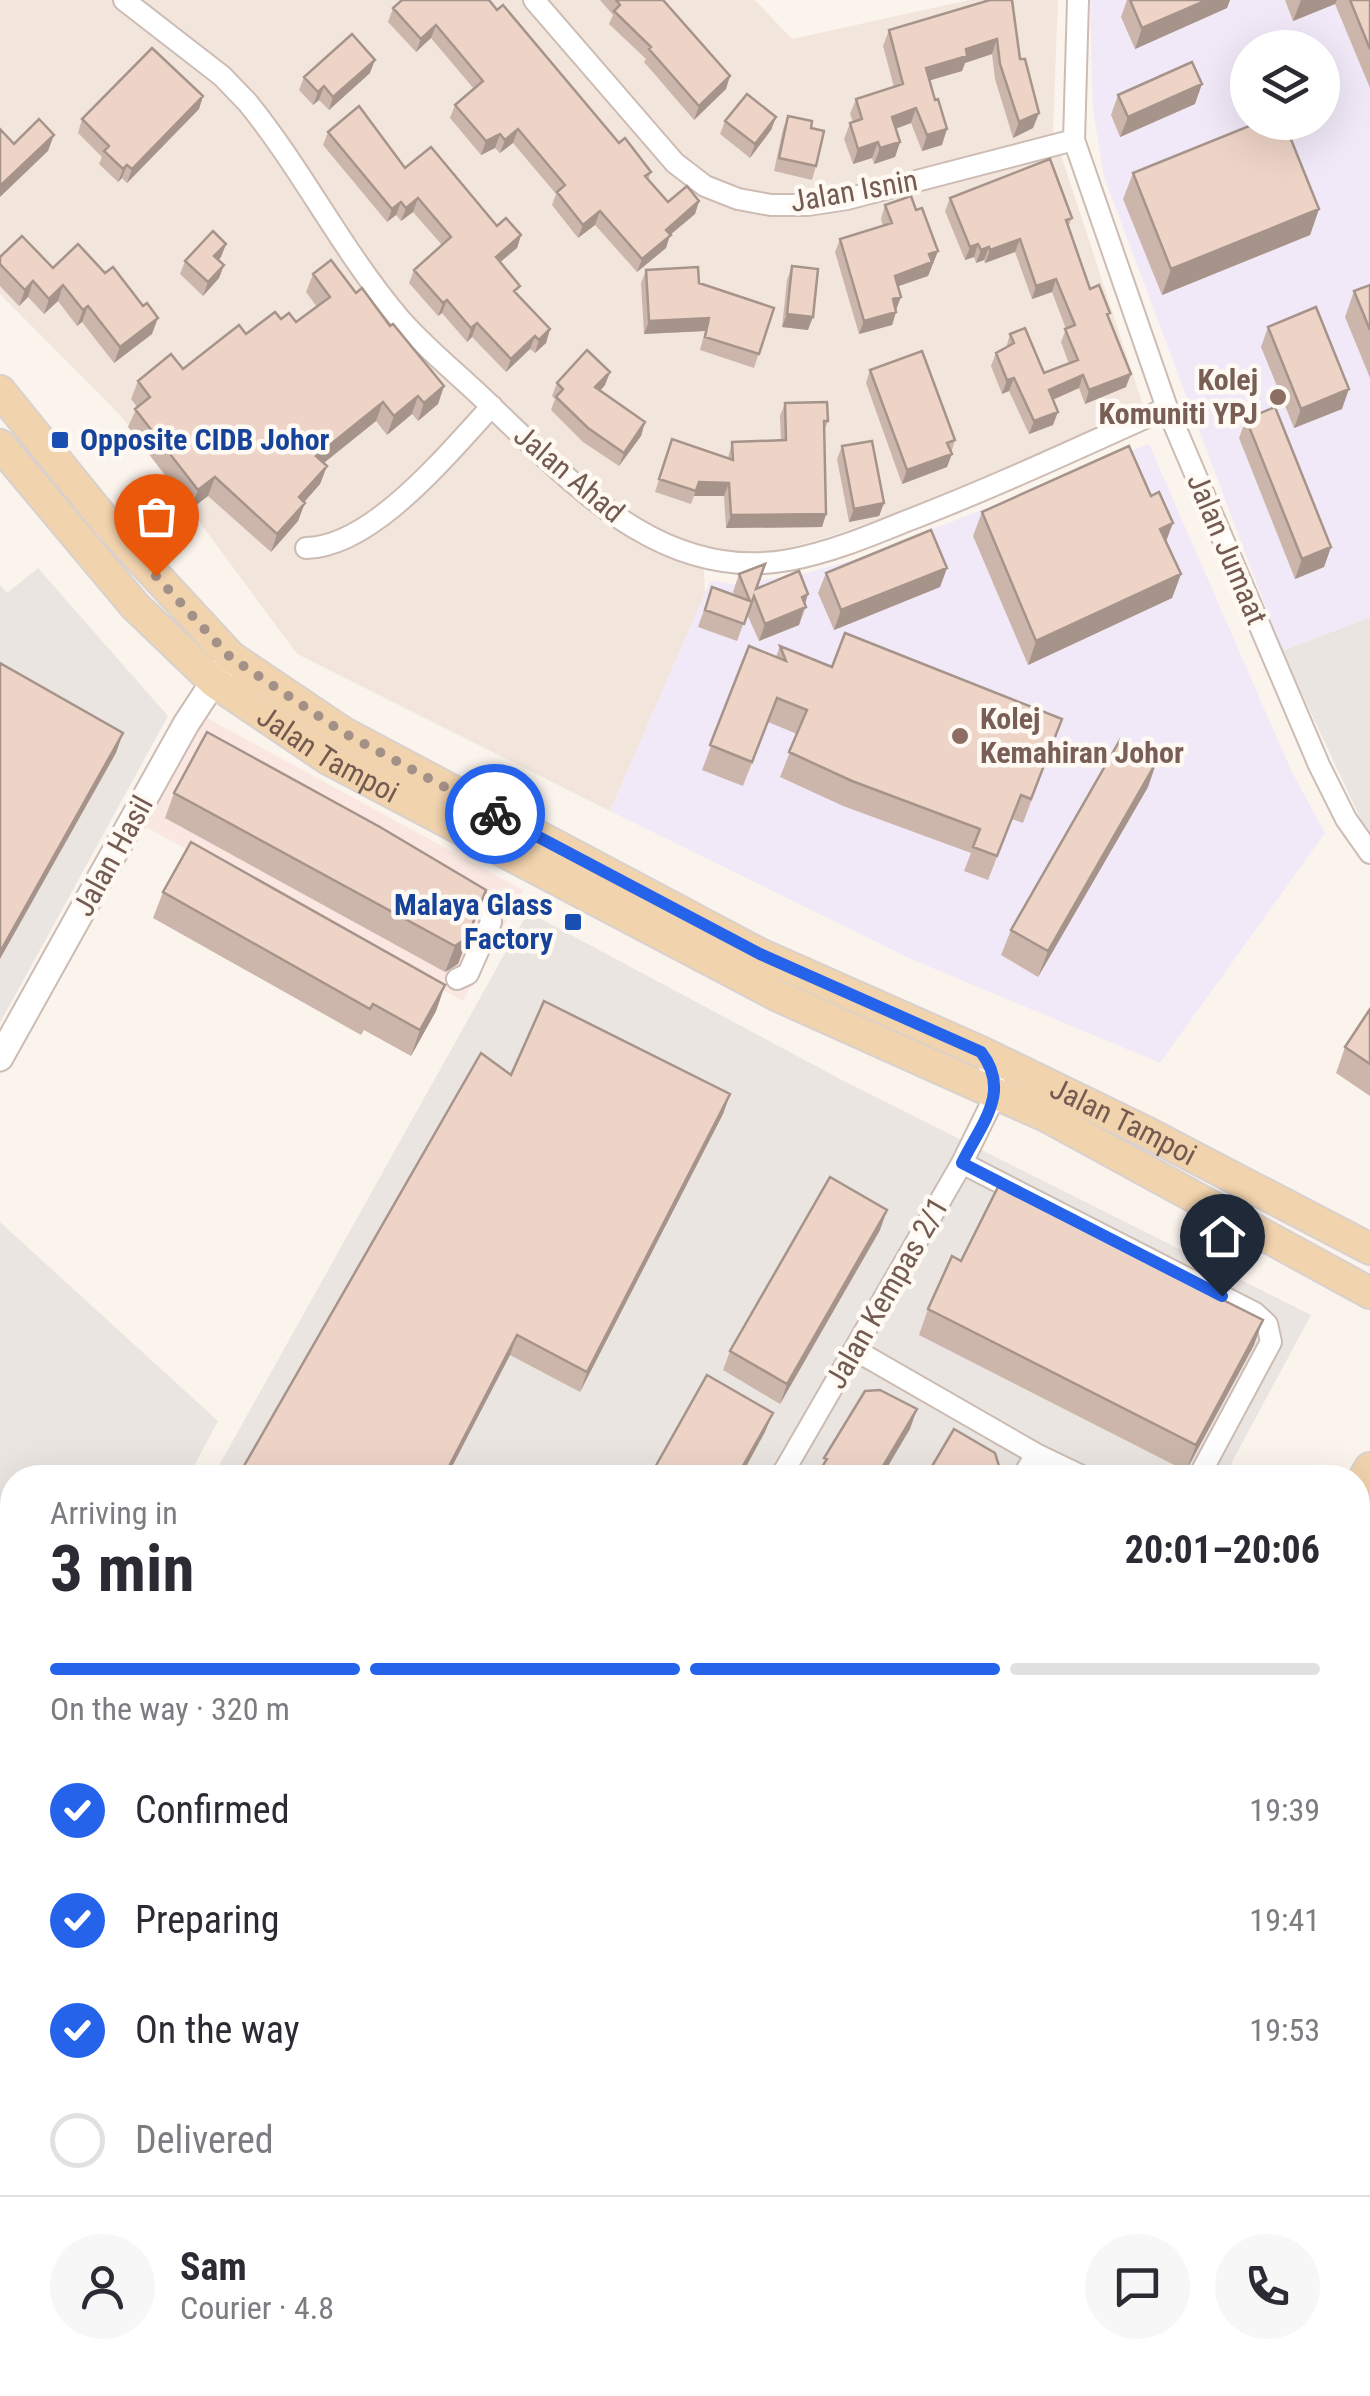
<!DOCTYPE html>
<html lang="en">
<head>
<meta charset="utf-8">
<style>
	:root { --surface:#fff; --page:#f7f7f7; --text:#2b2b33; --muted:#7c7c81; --line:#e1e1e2; --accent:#2563eb }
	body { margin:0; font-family:"Roboto Condensed",sans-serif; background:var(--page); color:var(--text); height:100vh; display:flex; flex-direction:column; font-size:38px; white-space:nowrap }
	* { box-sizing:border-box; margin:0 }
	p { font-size:32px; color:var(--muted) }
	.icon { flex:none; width:55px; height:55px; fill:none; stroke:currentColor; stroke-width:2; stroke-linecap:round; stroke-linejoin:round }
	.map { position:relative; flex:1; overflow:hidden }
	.panel { position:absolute; left:0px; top:1465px; width:1370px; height:932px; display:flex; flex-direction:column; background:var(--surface); border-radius:40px 40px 0 0; box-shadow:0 10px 40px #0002 }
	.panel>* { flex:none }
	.controls { position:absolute; left:1230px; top:30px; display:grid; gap:20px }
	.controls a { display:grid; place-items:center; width:110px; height:110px; border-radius:50%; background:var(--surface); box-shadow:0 10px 40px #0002; font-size:50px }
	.pin { position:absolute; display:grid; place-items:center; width:85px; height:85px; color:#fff; margin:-102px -42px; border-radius:50% 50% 50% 0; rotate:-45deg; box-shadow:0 0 10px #0007 }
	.pin .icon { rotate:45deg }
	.courier { position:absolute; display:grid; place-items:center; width:100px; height:100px; margin:-50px; border:8px solid #2563eb; border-radius:50%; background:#fff; color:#222; box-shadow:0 2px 12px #0007 }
	.head em { font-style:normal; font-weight:700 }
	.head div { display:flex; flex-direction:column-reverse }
	.head { display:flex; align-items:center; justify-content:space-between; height:170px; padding:0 50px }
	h1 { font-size:65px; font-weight:700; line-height:75px }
	.bar { display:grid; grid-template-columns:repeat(4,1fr); gap:15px 10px; align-content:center; height:120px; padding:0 50px }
	.bar i { height:12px; border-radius:8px; background:var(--line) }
	.bar .active { background:var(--accent) }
	.bar p { grid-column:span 4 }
	.line { display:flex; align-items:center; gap:25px; padding:0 50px; border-top:2px solid var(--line) }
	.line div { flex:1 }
	.round { display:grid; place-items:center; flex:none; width:105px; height:105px; border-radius:52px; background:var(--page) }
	ol { padding:0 50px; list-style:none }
	li { display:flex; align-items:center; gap:30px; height:110px }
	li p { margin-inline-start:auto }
	li .icon { padding:10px; border-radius:50%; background:var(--accent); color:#fff; stroke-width:4 }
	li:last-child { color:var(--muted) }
	li i { width:55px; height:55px; border:5px solid var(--line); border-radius:50% }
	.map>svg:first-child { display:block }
	.residential { fill:#f2e6dc }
	.commercial { fill:#fae7e2 }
	.industrial { fill:#ebe5e1 }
	.education { fill:#f1e9f8; fill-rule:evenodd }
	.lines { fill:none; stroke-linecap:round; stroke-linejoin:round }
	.minor-casing { stroke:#ccbcb3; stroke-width:24 }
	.tertiary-casing { stroke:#ccbcb3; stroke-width:29 }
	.primary-casing { stroke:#d8d1ce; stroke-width:34 }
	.minor { stroke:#fff; stroke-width:20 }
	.tertiary { stroke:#fff; stroke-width:25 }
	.primary { stroke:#f1d3ad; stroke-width:30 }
	.wall { fill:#ccb6ab }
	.shaded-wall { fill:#a6948b }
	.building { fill:#edd4c7; stroke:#a6948b; stroke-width:2.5 }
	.done { stroke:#a39188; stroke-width:10; stroke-dasharray:0 18 }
	.route { stroke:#2563eb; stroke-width:12 }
	.education-dot { fill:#8d6e63; stroke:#fef9f3; stroke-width:4 }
	.transit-dot { fill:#1a4fb4; stroke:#fef9f3; stroke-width:4 }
	.labels { text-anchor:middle; stroke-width:9; stroke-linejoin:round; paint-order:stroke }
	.street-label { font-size:30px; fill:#745b51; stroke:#fef9f3 }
	.education-label { font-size:30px; font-weight:bold; fill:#785e54; stroke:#fef9f3; text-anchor:end }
	.transit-label { font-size:30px; font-weight:bold; fill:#164399; stroke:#fef9f3; text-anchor:start }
</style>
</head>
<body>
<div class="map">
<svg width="1370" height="2396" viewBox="0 0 1370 2396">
	<rect width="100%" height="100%" fill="#fbf4ed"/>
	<path class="residential" d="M0,0H755L792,39L969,0H1058L1053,130L1150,427L821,539L756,557L703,548L705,594L610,811L297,654L121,416L0,294Z
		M153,2385H446L459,2396H155Z"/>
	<path class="commercial" d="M205,717L523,890L463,1001L142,825Z"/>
	<path class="industrial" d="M38,568L168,716L0,1023V585L7,593Z
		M1370,617V839L1282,651Z
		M528,912L844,1081L1311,1315L1224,1477L212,1478Z
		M0,1222L218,1421L188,1477L12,1478V1804L0,1827Z
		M1370,1680V2396H930L937,2385H1358V1700Z
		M0,1960L12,1972V2385H41L35,2396H0Z
		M446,2385H776L769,2396H459Z"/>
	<path class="education" d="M1090,0H1370V617L1282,651L1104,177L1093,110ZM1248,48H1322V122H1248Z
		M1149,444L1291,770L1325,833L1160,1063L913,960L610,811L710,581L733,584L802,574L857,559Z"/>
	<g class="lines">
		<g class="minor-casing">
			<path id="minor" d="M124,0L222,76L248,103C303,171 343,252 400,319C428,351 463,378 493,408C575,486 664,583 789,560C828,553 867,537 904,522C993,488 1080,447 1167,408
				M534,0L675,163L705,186L738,199L771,205H808L847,199L1074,140
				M1078,0L1074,140L1167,408L1319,765L1346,819L1370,853
				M306,548C373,547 448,453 492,406
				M457,979L468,974L491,922L489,908L458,886
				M962,1163L1255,1313L1267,1324L1271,1342L1198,1478
				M855,1350L1036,1454L1086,1478
				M780,1478L962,1163L997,1092L992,1071L981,1052
				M1022,1478L1036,1454
				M1358,1978L1370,1984
				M1358,2052L1370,2058
				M649,2385L663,2396
				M745,2396L752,2385
				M959,2396L966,2385"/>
		</g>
		<g class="tertiary-casing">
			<path id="tertiary" d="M0,1058L186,724L222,669"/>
		</g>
		<g class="primary-casing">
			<g id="primary">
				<path id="s1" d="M0,391L107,523L231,657L344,733L760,954L981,1052L1146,1132L1370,1249"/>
				<path id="s2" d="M0,445L135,606L214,682L328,759L778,996L1048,1117L1370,1293"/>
				<path d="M1358,1489L1370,1468"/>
				<path d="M1358,1535L1370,1514"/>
				<path d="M1358,1607L1370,1585"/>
				<path d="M1358,1656L1370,1636"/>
				<path d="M838,2396L844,2385"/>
				<path d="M869,2396L876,2385"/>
			</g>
		</g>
		<use href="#minor" class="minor"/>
		<use href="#tertiary" class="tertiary"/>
		<use href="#primary" class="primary"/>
	</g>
	<path class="wall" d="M402,0L619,143L651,172L648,180L668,202L699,201L695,214L670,235L666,248L637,272L595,225L578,238L552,205L556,194L513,143L500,153L495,148L481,155L450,118L455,105L474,89L431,38L416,52L388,22L393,8Z
		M600,0H663L726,89L694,120L644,62L646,59L609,24L613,15Z
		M984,0H1012L1020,59L1039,113L1033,128L1013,138L995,79L992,54L965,63L962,71L930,80L942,145L922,151L911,123L896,129L900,142L895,157L874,164L872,158L853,164L844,139L850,123L853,122L850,114L856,99L894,87L883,46L889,30L985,2Z
		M1127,0H1230L1227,8L1135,49L1121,17Z
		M1285,0H1370V88L1335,4L1293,21Z
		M370,73L329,110L319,100L313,105L299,90L304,77Z
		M1118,95L1195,104L1120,137L1111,115Z
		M203,96L199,109L127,183L122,178L118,182L99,164L102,157L78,133L82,119Z
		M788,116L811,128L816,166L812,180L774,171L783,129Z
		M776,117L771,130L750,158L720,134L725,121Z
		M328,132L405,168L497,226L521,235L517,248L500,262L517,295L550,329L546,343L535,353L530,349L506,372L472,337L467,342L442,313L438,316L409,283L414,270L442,245L413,212L401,221L396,215L387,222L323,145Z
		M1133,173L1319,209L1310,235L1162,295L1123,199Z
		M950,198L1072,218L1068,227L1090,289L1108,316L1126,387L1085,404L1079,388L1053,400V425L1029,434L1009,391L1002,394L991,366L996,353L1006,348L1010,334L1044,373L1069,364L1061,342L1066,329L1052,292L1032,299L1015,252L985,263L984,260L976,263L974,257L965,260L945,211Z
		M885,205L916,210L938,251L928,276L898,286L896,312L892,325L859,334L835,252L840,239L883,226L881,219Z
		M226,244L221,257L218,260L224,265L219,278L203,296L180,274L185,261Z
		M0,257L53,268L152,334L114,363L82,322L77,326L58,301L44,314L28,297L19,306L0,286Z
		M792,266L808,330L782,327L787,280Z
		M646,270L699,283L774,308L754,368L700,350L705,331L644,334L641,283Z
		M313,274L356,293L390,326L444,386L438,404L418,421L412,414L387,435L376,421L324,463L327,466L320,484L304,502L298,521L271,552L208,496L191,509L128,427L137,407L131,399L138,381L183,369L246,334L281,319L296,322L317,307L306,292Z
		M1370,285V378L1345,317L1354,291Z
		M1268,327L1342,409L1294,428L1261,347Z
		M870,370L955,440L947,467L902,484L866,383Z
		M610,372L605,385L600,391L645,422L641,436L619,466L583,442L551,410L555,399L552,396L557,383Z
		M785,403L828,421L824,432L826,514L822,527L726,528L724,496H694L691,504L655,492L672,439L728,458L732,442L781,441L780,416Z
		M1246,419L1331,547L1324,567L1295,579L1239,438Z
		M842,446L884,503L879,516L849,522L837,459Z
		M982,512L1166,541L1181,574L1172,598L1028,665L973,536Z
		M947,568L940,587L834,630L818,593L826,573Z
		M739,574L756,589L804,605L806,607L799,625L759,641L747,614L737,641L698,627L712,587L735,595L733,592Z
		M749,646L776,657L780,646L832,667L1062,719L1023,823L1012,819L988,880L964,871L971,853L843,806L780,777L797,734L768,722L743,786L702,770Z
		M1148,787L1038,977L1001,955L1011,930Z
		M174,793L486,890L458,964L445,972L165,818Z
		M163,892L445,985L436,1011L411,1056L364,1030L361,1035L153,918Z
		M1370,1009V1096L1336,1073L1345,1047Z
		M511,1075L730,1094L723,1114L580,1392L510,1355L446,1478H237Z
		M880,1230L780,1404L723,1370L730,1351Z
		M961,1261L1254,1345L1186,1471L919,1335L928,1309Z
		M1358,1724L1370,1909L1358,1908Z
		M12,1867V1942L0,1929V1889Z"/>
	<path class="shaded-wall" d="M1207,0H1230L1227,8L1135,49L1142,28Z
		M1301,0H1337L1335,4L1293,21Z
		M436,25L431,38L416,52L421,39Z
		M997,39L992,54L965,63L962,71L921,83L926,68L966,49Z
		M375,60L370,73L329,110L333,97Z
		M730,76L726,89L694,120L699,106Z
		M1202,84L1195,104L1120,137L1128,117Z
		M324,86L319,100L313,105L318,92Z
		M203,96L199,109L127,183L132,169Z
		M916,108L911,123L886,132L892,117Z
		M1039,113L1033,128L1013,138L1019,122Z
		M776,117L771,130L750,158L755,144Z
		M518,129L513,143L500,153L505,140Z
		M947,129L942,145L922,151L927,135Z
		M500,134L495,148L481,155L486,141Z
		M54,135L48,151L0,197V186Z
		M878,142L872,158L853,164L858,149Z
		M900,142L895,157L874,164L880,148Z
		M127,165L122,178L118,182L123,169Z
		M418,198L413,212L401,221L406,208Z
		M699,201L695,214L670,235L666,248L637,272L642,259L666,230Z
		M401,202L396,215L387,222L392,209Z
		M1319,209L1310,235L1162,295L1171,269Z
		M600,211L595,225L578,238L583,225Z
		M521,235L517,248L491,270L496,257Z
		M1020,239L1015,252L985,263L990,250Z
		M226,244L221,257L210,270L214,256Z
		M978,244L974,257L965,260L970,247Z
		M989,247L984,260L976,263L981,250Z
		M938,251L928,276L890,289L895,276L929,254Z
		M224,265L219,278L203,296L208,282Z
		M1056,279L1052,292L1032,299L1036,286Z
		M33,281L28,297L19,306L25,290Z
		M63,285L58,301L44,314L49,299Z
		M901,297L896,310L893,299Z
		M447,300L442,313L438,316L443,303Z
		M88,306L82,322L77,326L83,310Z
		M896,312L892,325L859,334L864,321Z
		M787,314L813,317L808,330L782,327Z
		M158,318L152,334L114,363L120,347Z
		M709,318L705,331L644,334L649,321Z
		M477,323L472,337L467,342L471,328Z
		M550,329L546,343L535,353L539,340Z
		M535,336L530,349L506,372L511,359Z
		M610,372L605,385L591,401L595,387Z
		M1131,374L1126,387L1085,404L1089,390Z
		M1083,375L1079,388L1045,403L1049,390Z
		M1014,378L1009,391L1002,394L1007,380Z
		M444,386L438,404L418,421L424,403Z
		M1349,389L1342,409L1294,428L1301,409Z
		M418,396L412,414L387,435L394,416Z
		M383,402L376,421L310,474L316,456Z
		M1058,412L1053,425L1029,434L1034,421Z
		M645,422L641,436L619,466L624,453Z
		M952,454L947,467L902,484L907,470Z
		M327,466L320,484L292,516L299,497Z
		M215,477L208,496L191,509L198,490Z
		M699,482L729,483L724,496H694Z
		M305,503L298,521L271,552L277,534Z
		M884,503L879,516L849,522L854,509Z
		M826,514L822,527L726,528L731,515Z
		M1173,523L1164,547L1160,529Z
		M1331,547L1324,567L1295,579L1302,559Z
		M947,568L940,587L834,630L841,610Z
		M1181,574L1172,598L1028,665L1036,641Z
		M808,594L799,625L759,641L765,624L802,597Z
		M123,733L116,753L0,959V952Z
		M1157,761L1148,787L1038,977L1048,951Z
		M486,890L458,964L445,972L455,946Z
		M445,985L436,1011L411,1056L420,1030Z
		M730,1094L723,1114L580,1392L587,1372Z
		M887,1210L880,1230L780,1404L787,1384Z
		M1263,1320L1254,1345L1186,1471L1196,1445Z
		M517,1335L510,1355L446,1478H443Z
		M917,1409L910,1429L881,1478H876Z
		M773,1413L765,1432L740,1478H736Z
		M1367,1890H1370V1909H1360Z
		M1370,2318V2327L1358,2349V2340Z"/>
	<path class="building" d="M402,0H489L497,10L503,5L619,143L625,138L651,172L645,176L668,202L687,186L699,201L666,230L671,235L642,259L600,211L583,225L557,192L565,185L518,129L505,140L500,134L486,141L455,105L483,81L436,25L421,39L393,8Z
		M616,0H663L730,76L699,106L649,49L651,47L614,11L620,5Z
		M990,0H1012L1020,59H1025L1039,113L1019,122L1000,64L997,39L966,49L967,56L926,68L935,100L938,99L947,129L927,135L916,108L892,117L900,142L880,148L878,142L858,149L850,123L862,119L856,99L903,84L889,30Z
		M1130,0H1207L1142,28Z
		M1350,0H1370V49Z
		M352,34L375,60L333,97L324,86L318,92L304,77Z
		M152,48L203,96L132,169L127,165L123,169L104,151L109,146L82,119Z
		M1192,62L1202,84L1128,117L1118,95Z
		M747,94L776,117L755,144L725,121Z
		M359,106L405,168L431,147L497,226L506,218L521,235L496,257L520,286L514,291L550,329L539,340L535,336L511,359L477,323L471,328L447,300L443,303L414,270L451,237L418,198L406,208L401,202L392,209L328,132Z
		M788,116L812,121L811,128L824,131L816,166L779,158Z
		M39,119L54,135L0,186V129L14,144Z
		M1259,122H1284L1319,209L1171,269L1133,173Z
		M1050,159L1072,218L1066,220L1090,289L1099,285L1110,313L1107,314L1131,374L1089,390L1083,375L1049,390L1058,412L1034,421L1014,378L1007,380L996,353L1014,343L1010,334L1025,328L1044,373L1078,360L1065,329L1075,325L1056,279L1036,286L1020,239L990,250L989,247L981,250L978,244L970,247L950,198Z
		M911,196L916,210L922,208L938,251L929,254L932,262L895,276L901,297L893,299L896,312L864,321L840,239L892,223L885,205Z
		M213,231L226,244L214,256L224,265L208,282L185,261Z
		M22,236L53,268L78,244L105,273L113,267L143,306L147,303L158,318L120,347L88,306L83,310L63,285L49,299L33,281L25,290L0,264V257Z
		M331,260L356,293L362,288L390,326L393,324L444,386L424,403L418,396L394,416L383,402L316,456L327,466L299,497L305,503L277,534L215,477L198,490L135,409L150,397L138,381L171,354L183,369L239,325L246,334L275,312L281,319L289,313L296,322L330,297L313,274Z
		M792,266L818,269L813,317L787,314Z
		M698,267L699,283L774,308L759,354L705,337L709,318L649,321L646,270Z
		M1370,285V330L1354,291Z
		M1316,307L1349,389L1301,409L1268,327Z
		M587,350L610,372L595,387L645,422L624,453L588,428L556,397L563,389L557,383Z
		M922,351L955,440L947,443L952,454L907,470L870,370Z
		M827,402L828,421H824L826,514L731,515L729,483L699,482L696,491L659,479L672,439L733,460L732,442L786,440L785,403Z
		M1275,407L1331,547L1302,559L1246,419Z
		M872,441L884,503L854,509L842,446Z
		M1129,446L1151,496L1159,492L1173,523L1160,529L1181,574L1036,641L982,512Z
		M931,530L947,568L841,610L826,573Z
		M765,564L756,589L799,571L808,594L802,597L806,607L765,624L754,596L744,624L705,610L712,587L750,601L739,574Z
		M845,633L1062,719L1031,799L1021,795L997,856L973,847L980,829L852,781L789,752L807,710L777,698L752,762L710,745L749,646L786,661L780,646L832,667Z
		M0,663L123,733L0,952Z
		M207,732L380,827L486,890L467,938L455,946L174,793Z
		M1120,740L1157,761L1048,951L1011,930Z
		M191,842L445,985L420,1030L373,1004L370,1009L163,892Z
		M544,1001L730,1094L587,1372L517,1335L443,1478H237L481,1053L511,1075Z
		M1370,1009V1064L1345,1047Z
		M830,1177L887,1210L787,1384L730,1351Z
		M998,1187L1263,1320L1196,1445L928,1309L952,1256L961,1261Z
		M707,1375L773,1413L736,1478H649Z
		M880,1390L917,1409L876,1478H815L827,1459L824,1458L865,1391Z
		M954,1429L995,1453L999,1466L992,1478H925Z
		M1370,1705V1890H1367L1358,1885V1724Z
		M12,1867V1915L0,1902V1889Z
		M1370,2135V2318L1358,2340V2157Z
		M1100,2385H1169L1184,2396H1091Z"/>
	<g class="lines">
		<path class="done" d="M156,576L230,657L344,733L495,814"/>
		<path class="route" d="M495,814L760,954L981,1052C1012,1092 981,1124 962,1163L1222,1296"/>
	</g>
	<g class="education-dot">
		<circle cx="1278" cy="397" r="10"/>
		<circle cx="960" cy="736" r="10"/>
	</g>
	<g class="transit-dot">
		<rect x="50" y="430" width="20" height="20" rx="5"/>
		<rect x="563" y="912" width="20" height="20" rx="5"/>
	</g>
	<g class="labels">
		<g class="street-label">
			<text transform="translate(854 191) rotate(-10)" y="10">Jalan Isnin</text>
			<text transform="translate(569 474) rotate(40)" y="10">Jalan Ahad</text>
			<text transform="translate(1227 549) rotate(67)" y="10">Jalan Jumaat</text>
			<text dy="10" stroke="none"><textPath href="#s2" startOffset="455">Jalan Tampoi</textPath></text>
			<text transform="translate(113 856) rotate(-61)" y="10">Jalan Hasil</text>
			<text dy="10" stroke="none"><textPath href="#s1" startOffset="1360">Jalan Tampoi</textPath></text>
			<text transform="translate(887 1293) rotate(-60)" y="10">Jalan Kempas 2/1</text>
		</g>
		<g class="education-label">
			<text x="1258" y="390">Kolej<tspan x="1258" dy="34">Komuniti YPJ</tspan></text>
			<text x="980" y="729" text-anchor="start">Kolej<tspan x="980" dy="34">Kemahiran Johor</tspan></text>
		</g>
		<g class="transit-label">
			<text x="80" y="450">Opposite CIDB Johor</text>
			<text x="553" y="915" text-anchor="end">Malaya Glass<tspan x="553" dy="34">Factory</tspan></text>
		</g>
	</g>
</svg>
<div class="controls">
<a><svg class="icon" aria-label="layers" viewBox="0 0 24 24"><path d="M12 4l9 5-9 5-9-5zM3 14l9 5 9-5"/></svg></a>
</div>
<div class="pin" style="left:156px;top:576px;background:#ea580c"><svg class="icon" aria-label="bag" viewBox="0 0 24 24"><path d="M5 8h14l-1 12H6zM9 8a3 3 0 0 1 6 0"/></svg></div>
<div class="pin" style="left:1222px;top:1296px;background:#1f2937"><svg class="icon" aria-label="home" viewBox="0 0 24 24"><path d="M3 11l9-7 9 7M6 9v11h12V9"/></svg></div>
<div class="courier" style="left:495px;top:814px"><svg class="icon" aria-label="bike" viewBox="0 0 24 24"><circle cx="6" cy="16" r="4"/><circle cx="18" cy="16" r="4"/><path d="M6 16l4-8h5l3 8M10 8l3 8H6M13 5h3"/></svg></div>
<section class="panel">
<div class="head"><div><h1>3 min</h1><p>Arriving in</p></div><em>20:01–20:06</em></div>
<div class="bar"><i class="active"></i><i class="active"></i><i class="active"></i><i></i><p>On the way · 320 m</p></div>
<ol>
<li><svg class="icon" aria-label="check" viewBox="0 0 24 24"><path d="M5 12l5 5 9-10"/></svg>Confirmed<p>19:39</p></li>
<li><svg class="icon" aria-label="check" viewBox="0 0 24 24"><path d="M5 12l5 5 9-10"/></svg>Preparing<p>19:41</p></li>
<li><svg class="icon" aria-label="check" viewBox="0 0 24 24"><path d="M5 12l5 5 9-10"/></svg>On the way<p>19:53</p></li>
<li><i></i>Delivered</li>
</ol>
<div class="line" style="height:180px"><a class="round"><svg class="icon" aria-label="person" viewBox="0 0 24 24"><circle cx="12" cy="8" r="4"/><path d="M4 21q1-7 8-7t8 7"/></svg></a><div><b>Sam</b><p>Courier · 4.8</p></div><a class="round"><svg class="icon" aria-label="chat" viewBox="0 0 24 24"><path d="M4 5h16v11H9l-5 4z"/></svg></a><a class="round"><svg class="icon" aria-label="phone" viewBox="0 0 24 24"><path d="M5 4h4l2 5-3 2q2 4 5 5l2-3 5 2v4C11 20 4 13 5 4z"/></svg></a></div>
</section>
</div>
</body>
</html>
